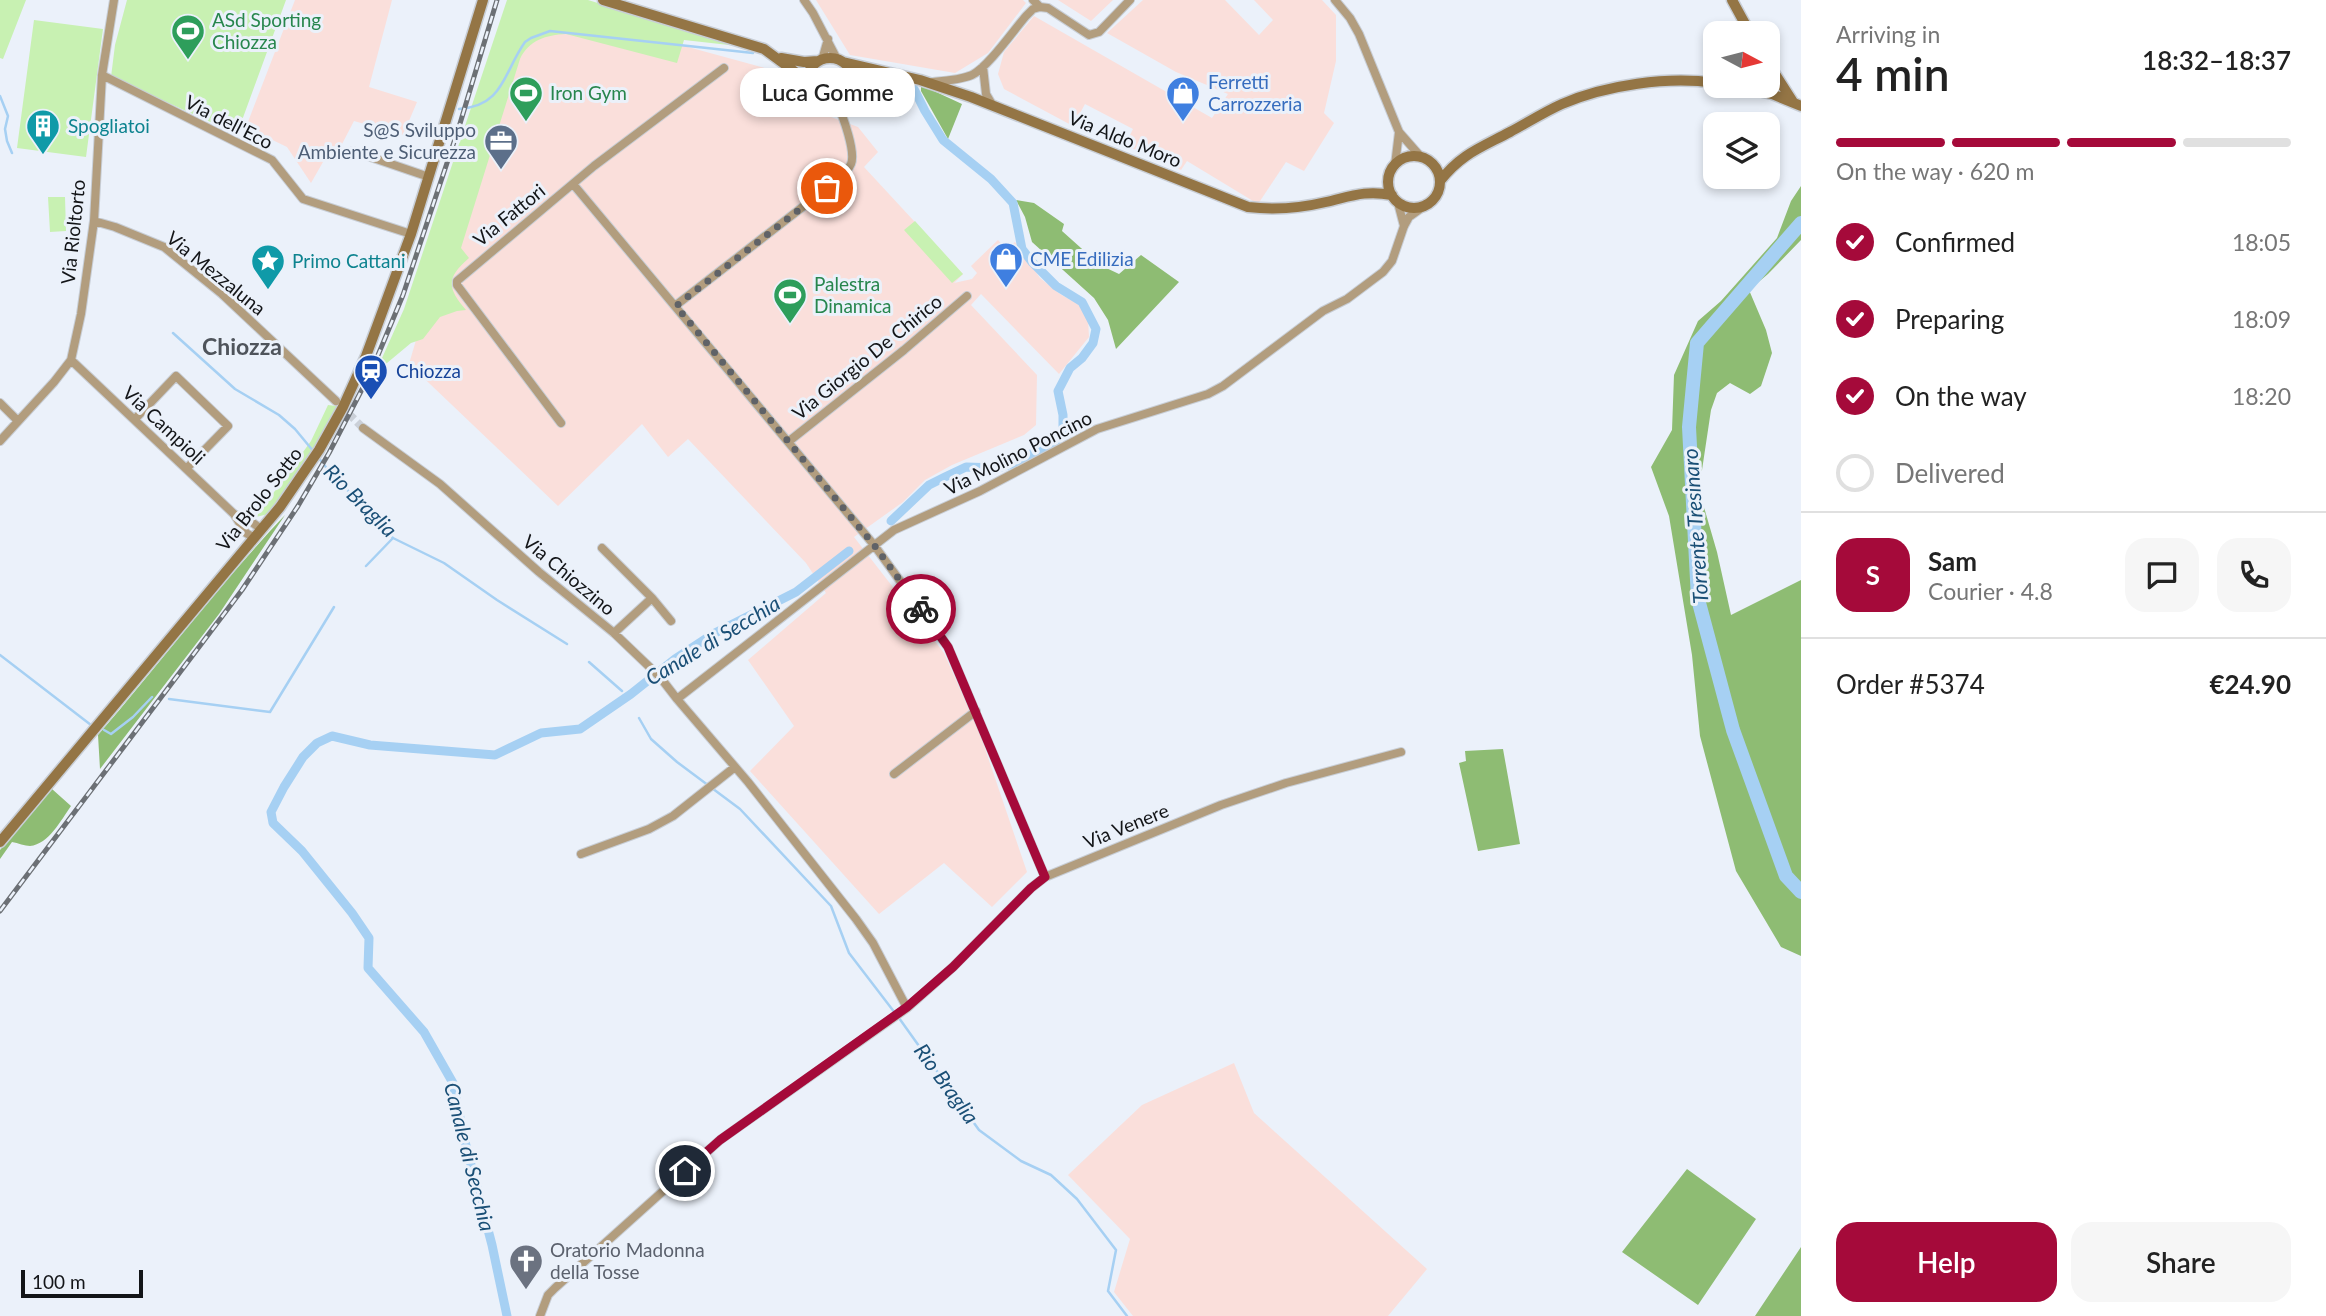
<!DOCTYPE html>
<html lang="en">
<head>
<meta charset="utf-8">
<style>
	:root { --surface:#fff; --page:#f6f6f6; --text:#222; --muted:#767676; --line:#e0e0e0; --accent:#a50a3a }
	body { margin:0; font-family:Lato,sans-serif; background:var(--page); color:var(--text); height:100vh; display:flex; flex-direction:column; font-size:26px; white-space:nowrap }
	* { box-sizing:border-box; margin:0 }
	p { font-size:23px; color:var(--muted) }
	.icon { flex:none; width:38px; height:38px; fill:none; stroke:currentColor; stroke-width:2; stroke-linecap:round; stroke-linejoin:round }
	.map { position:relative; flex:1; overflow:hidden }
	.sheet { display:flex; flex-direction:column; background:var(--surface); width:525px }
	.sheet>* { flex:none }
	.needle { width:46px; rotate:97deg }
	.tools { position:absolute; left:1703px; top:21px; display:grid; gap:14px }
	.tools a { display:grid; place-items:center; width:77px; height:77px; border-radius:14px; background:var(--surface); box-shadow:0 4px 10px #0003; font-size:35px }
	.scale { position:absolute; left:21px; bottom:18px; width:122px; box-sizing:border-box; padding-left:7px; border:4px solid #131518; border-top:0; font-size:19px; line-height:24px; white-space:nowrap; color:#131518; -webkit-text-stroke:5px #ebf1fa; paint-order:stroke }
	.pin { position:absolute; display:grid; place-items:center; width:60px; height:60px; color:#fff; margin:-30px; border:4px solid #fff; border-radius:50%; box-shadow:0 2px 7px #0007 }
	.courier { position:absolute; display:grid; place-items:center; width:70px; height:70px; margin:-35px; border:5px solid #a50a3a; border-radius:50%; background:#fff; color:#222; box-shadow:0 2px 9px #0007 }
	.bubble { position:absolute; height:49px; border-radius:21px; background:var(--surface); box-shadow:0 4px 10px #0003; font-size:23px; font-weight:600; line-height:49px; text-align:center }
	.overview em { font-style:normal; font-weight:600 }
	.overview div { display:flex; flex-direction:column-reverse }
	.overview { display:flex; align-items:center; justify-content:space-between; height:119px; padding:0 35px }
	h1 { font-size:46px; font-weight:600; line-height:52px }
	.bar { display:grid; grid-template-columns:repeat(4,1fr); gap:10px 7px; align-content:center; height:84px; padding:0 35px }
	.bar i { height:9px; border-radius:5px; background:var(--line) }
	.bar .on { background:var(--accent) }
	.bar p { grid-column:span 4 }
	.line { display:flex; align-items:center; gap:18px; padding:0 35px; border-top:2px solid var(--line) }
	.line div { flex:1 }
	.round { display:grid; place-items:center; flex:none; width:74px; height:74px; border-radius:21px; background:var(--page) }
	ol { padding:0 35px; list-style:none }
	li { display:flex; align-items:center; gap:21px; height:77px }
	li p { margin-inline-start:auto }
	li .icon { padding:7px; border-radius:50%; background:var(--accent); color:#fff; stroke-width:4 }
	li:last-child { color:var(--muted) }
	li i { width:38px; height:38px; border:4px solid var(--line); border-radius:50% }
	.button { display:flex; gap:14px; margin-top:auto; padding:14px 35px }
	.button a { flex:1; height:80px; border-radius:21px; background:var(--accent); color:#fff; font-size:28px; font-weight:600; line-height:80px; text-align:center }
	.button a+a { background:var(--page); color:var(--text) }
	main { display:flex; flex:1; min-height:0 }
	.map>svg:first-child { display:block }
	.industrial { fill:#fadfdb }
	.green { fill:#c8f1b2 }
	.forest { fill:#8ebc73 }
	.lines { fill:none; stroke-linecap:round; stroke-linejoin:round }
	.stream { stroke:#a6d0f3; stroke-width:2.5 }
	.canal { stroke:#a6d0f3; stroke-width:9 }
	.river { stroke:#a6d0f3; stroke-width:14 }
	.street-tunnel { stroke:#cbd0d8; stroke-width:8; stroke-dasharray:8 4; stroke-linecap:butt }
	.street-casing { stroke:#c8ced6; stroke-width:10 }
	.secondary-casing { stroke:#c8ced6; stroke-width:13 }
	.street { stroke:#b29d7e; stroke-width:8 }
	.secondary { stroke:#947545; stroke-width:10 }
	.rail-casing { stroke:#6c7075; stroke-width:5 }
	.rail { stroke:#ebf1fa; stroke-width:2.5; stroke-dasharray:8; stroke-linecap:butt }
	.done { stroke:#5f6267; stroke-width:7; stroke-dasharray:0 12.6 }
	.route { stroke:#a50a3a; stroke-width:9 }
	.labels { text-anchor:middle; stroke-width:6; stroke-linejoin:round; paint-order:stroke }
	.leisure-label { font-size:19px; fill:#27864d; stroke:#ebf1fa; text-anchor:start }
	.shop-label { font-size:19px; fill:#366cbe; stroke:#ebf1fa; text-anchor:start }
	.street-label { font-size:19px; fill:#131518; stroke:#ebf1fa }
	.culture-label { font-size:19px; fill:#0d838f; stroke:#ebf1fa; text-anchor:start }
	.service-label { font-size:19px; fill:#4e5e75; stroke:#ebf1fa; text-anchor:end }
	.transit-label { font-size:19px; fill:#164399; stroke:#ebf1fa; text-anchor:start }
	.worship-label { font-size:19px; fill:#5b616d; stroke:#ebf1fa; text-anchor:start }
	.water-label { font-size:21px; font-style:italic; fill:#1a4f76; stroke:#ebf1fa }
	.quarter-label { font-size:23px; font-weight:bold; fill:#4f545b; stroke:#ebf1fa }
</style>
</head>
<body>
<main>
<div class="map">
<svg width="1801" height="1316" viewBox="0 0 1801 1316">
	<rect width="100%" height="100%" fill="#ebf1fa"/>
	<path class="industrial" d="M295,0H392L369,87L417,102L403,135L354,121L342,144L331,148L311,183L287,147L246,127Z
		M516,0L776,71L796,104L858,127L878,152L864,167L963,274L954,283L972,279L977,273L971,266L998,240L1006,249L1015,242L1040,278L1060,294L1078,304L1088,319L1089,337L1059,374L981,294L971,305L1037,375L1036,425L1024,435L952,465L925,480L903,502L854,537L944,653L980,734L1027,872L992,907L944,863L879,914L750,771L794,726L748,660L826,593L806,563L688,439L668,457L642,424L558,506L409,364Z
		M816,0H1023L1026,3L988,53L955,73L850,55Z
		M1058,0H1113L1091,21Z
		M1143,0H1225L1259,35L1273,20L1254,0H1322L1336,15V61L1324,113L1334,123L1304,171L1286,162L1258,204L1187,161L1181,170L1125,145L1133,129L1085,104L1073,126L1004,89L998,74L1004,52L1034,16L1212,118L1228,94L1176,72L1107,33Z
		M1234,1063L1254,1113L1427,1269L1388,1316H1133L1114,1292L1130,1239L1068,1175L1142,1105Z"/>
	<path class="green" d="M0,0H26L3,59L0,58Z
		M127,0H286L237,134L111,77L115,45Z
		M507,0H588L738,46L684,40L677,63L566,34C546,35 529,40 520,59L461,248L469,258C446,278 447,288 466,310L457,311L440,317L423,339L411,343L381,368L378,367L404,309Z
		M34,20L103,29L86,157L17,148Z
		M48,197H65L66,231L50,232Z
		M915,221L963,274L952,283L904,230Z
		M328,405L336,406L337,410L312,457L268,514L256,517L311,441Z"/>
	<path class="forest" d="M921,85L962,104L948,139L921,91Z
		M1801,186V240L1768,274L1749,290L1766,330L1772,353L1761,386L1750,394L1730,383L1717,393L1711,410L1699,490L1717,552L1731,615L1801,580V956L1781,947L1736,871L1700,736L1692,655L1669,516L1651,467L1672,430L1674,375L1698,321L1721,301L1777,238L1791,201Z
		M1016,200L1034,203L1064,224L1062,231L1100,265L1119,274L1141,255L1179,282L1116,349L1108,320L1094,298L1032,242L1025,217Z
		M285,515L219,614L100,769L98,735C161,662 219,585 285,515Z
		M1503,749L1520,844L1478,851L1459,763L1466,761L1465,751Z
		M52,789L71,806C61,820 49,844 30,846C25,846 18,843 12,842L0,859V850Z
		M1687,1169L1756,1219L1698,1305L1622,1252Z
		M1801,1247V1316H1755Z"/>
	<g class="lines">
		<path class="stream" d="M0,96L8,116L5,129L7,141L12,153
			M459,109C504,106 503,73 525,42L531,38L550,31L753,53
			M173,333L235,389L279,415L295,429L314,452
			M318,457L336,480L364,505L393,538L444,563L497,600L567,644
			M366,566L393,538
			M0,655L91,725
			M589,662L622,691
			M169,699L270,712L334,607
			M639,718L651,739L677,762L740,809L831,906L849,953L895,1013
			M104,730L111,734L133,717L152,697
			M899,1018L979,1130L1021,1161L1051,1175L1077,1199L1116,1250L1108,1291L1127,1316"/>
		<path class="canal" d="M891,521L929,485L945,477L966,467L998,468L1012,464L1056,441L1063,432V415L1058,391L1070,368L1082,358L1093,343L1096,329L1082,302L1056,286L1032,262L1022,249L1013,203L991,179L943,140L925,111L914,89
			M507,1316L492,1245L464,1138L453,1083L424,1032L368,968L369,938L352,913L302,851L273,823L271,812L284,787L303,757L317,743L332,736L370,745L495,755L541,733L580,729L631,694L675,659L713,634L796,592L849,551"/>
		<path class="river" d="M1801,223L1697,343L1689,427L1698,599L1733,730L1786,876L1801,892"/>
		<path class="street-tunnel" d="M340,405L363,428"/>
		<g class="street-casing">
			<path id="street" d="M804,0L813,13L837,59
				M1033,0L1040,7L1048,8L1089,35L1099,32L1130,0
				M1335,0L1350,18L1359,34L1399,132L1421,157
				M822,60L828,39
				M983,67L986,94L993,106
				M102,75L272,160L303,199L411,234
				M933,82C945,81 960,80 972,75C988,67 1013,31 1026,16L1033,9L1040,7
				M353,151L429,177
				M1395,165L1399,132
				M573,184L874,545L948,647L1045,877
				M1398,203L1404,226
				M94,221L115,227L164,247L222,294L336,401
				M675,306L827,188C835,181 847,174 851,164C856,152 843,116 837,104
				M71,360L234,514
				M0,403L18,421
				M135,419L176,376L228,426L187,468
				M561,423L457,285V281L594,166L724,68
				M363,428L440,484L539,572L614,633L660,677L677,699L748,782L856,919L873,943L907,1008
				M0,441L54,382L71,360L81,314L94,221L102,75L114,0
				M788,442L904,350L967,296
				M253,537L246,533L234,514L253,523L261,529
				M602,548L652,598L614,633
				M652,598L671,621
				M677,699L894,530L980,491L1097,429L1208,394L1223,386L1323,311L1347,299L1383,272L1392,261L1404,226L1409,217L1423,207
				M894,774L976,711
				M581,854L649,829L673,816L735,767
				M540,1316L548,1295L555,1288L720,1140L907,1008L953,967L1031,888L1045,877L1221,805L1286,783L1401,752"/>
		</g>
		<g class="secondary-casing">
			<path id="secondary" d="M603,0L764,49L798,74L807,86
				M1732,0L1750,33
				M807 81a23 23 0 1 1 46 0a23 23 0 1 1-46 0Z
				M781,58L804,62L818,61
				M843,62L920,80L971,97L1248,207C1274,210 1301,208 1326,202C1352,196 1365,190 1392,195
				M1768,63L1793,102
				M1736,86L1772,94L1801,106
				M1388 182a26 26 0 1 1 52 0a26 26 0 1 1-52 0Z
				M1440,181C1461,154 1480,148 1510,132C1527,123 1544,112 1562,104C1606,85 1668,76 1715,83
				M0,842L280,507L319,450L343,407L366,356L411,234L483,0"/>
		</g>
		<use href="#street" class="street"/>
		<use href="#secondary" class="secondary"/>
		<g class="rail-casing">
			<path id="rail" d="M0,911L242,590L298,506L329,453L371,372L403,295L459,127L497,0"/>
		</g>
		<use href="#rail" class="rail"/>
	</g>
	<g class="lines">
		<path class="done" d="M827,188L676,306L874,545L921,609"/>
		<path class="route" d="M685,1171L720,1140L907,1007L953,967L1031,888L1045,877L948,647L921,609"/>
	</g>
	<defs>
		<g id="stadium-pin" transform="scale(1.75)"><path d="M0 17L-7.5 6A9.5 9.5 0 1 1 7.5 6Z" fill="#2e9e5b" stroke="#ebf1fa"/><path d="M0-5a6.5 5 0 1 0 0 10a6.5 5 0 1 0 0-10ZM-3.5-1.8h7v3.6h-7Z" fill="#fff"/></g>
		<g id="shop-pin" transform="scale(1.75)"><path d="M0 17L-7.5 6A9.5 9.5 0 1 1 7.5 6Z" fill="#3f7fe0" stroke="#ebf1fa"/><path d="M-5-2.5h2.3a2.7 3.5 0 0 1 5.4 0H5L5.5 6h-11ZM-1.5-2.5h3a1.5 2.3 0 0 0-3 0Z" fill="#fff"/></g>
		<g id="building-pin" transform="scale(1.75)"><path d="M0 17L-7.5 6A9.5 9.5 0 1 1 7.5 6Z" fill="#0f9aa8" stroke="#ebf1fa"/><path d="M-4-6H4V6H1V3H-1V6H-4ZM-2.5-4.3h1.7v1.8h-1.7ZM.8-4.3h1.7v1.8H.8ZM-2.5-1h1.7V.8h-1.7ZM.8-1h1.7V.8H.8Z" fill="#fff"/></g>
		<g id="office-pin" transform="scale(1.75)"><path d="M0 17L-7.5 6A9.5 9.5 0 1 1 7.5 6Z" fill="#5c6f8a" stroke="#ebf1fa"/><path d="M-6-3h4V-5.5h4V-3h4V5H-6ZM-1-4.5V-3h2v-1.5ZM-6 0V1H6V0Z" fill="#fff"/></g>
		<g id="sight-pin" transform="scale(1.75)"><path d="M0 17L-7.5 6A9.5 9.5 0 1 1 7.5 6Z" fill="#0f9aa8" stroke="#ebf1fa"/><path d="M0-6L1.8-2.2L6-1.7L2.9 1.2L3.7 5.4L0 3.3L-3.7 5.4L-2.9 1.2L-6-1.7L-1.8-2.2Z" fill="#fff"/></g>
		<g id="station-pin" transform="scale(1.75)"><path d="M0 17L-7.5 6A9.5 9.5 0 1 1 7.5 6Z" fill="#1a4fb4" stroke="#ebf1fa"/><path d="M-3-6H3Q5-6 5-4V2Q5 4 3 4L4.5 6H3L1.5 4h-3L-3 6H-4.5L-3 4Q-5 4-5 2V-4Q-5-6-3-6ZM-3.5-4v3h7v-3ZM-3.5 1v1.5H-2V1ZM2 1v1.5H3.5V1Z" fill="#fff"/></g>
		<g id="church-pin" transform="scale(1.75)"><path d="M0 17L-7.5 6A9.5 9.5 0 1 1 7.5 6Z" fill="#6b7280" stroke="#ebf1fa"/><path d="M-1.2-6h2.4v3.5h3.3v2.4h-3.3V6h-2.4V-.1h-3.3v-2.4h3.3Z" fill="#fff"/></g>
	</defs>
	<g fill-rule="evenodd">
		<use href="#stadium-pin" x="188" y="31"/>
		<use href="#stadium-pin" x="526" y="93"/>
		<use href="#shop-pin" x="1183" y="93"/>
		<use href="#building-pin" x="43" y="126"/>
		<use href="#office-pin" x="501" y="141"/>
		<use href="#shop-pin" x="1006" y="259"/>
		<use href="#sight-pin" x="268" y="261"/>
		<use href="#stadium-pin" x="790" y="295"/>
		<use href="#station-pin" x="371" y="371"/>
		<use href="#church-pin" x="526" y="1261"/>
	</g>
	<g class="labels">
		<g class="leisure-label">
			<text x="212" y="27">ASd Sporting<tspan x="212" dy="22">Chiozza</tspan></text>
			<text x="550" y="100">Iron Gym</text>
			<text x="814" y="291">Palestra<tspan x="814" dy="22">Dinamica</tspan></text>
		</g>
		<g class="shop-label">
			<text x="1208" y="89">Ferretti<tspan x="1208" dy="22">Carrozzeria</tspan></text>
			<text x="1030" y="266">CME Edilizia</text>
		</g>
		<g class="street-label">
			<text transform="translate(229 122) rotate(27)" y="7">Via dell'Eco</text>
			<text transform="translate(1125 139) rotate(22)" y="7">Via Aldo Moro</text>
			<text transform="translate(509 215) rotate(-39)" y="7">Via Fattori</text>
			<text transform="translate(73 232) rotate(-84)" y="7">Via Rioltorto</text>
			<text transform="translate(216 273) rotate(39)" y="7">Via Mezzaluna</text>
			<text transform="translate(867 357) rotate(-39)" y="7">Via Giorgio De Chirico</text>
			<text transform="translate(164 425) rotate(43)" y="7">Via Campioli</text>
			<text transform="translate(1018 453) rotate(-27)" y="7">Via Molino Poncino</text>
			<text transform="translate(259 499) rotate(-52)" y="7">Via Brolo Sotto</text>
			<text transform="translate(569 575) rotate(40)" y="7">Via Chiozzino</text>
			<text transform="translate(1126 826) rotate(-22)" y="7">Via Venere</text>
		</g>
		<g class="culture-label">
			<text x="68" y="133">Spogliatoi</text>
			<text x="292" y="268">Primo Cattani</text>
		</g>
		<g class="service-label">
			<text x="476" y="137">S@S Sviluppo<tspan x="476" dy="22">Ambiente e Sicurezza</tspan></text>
		</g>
		<g class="transit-label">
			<text x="396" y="378">Chiozza</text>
		</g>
		<g class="worship-label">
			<text x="550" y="1257">Oratorio Madonna<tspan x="550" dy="22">della Tosse</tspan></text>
		</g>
		<g class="water-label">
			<text transform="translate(360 501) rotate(45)" y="7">Rio Braglia</text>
			<text transform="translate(1696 526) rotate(-94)" y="7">Torrente Tresinaro</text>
			<text transform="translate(713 641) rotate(-31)" y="7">Canale di Secchia</text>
			<text transform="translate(946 1084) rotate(54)" y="7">Rio Braglia</text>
			<text transform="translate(469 1157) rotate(76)" y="7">Canale di Secchia</text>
		</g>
		<g class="quarter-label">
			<text x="242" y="355">Chiozza</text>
		</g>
	</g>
</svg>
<div class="tools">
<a><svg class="needle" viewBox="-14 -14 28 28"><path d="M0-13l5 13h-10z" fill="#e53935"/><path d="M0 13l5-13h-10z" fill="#767676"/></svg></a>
<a><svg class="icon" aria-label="layers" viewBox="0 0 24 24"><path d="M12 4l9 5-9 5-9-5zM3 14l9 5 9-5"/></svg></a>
</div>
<div class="scale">100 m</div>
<div class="pin" style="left:827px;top:188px;background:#ea580c"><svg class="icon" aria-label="bag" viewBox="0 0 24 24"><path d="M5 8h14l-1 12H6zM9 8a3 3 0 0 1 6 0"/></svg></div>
<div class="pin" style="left:685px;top:1171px;background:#1f2937"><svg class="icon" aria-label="home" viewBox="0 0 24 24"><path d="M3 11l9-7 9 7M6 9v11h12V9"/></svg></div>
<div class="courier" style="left:921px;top:609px"><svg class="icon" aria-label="bike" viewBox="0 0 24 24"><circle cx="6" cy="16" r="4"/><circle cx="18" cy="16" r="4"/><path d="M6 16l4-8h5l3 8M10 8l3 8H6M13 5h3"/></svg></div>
<div class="bubble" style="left:740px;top:68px;width:175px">Luca Gomme</div>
</div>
<section class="sheet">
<div class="overview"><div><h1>4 min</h1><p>Arriving in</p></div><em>18:32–18:37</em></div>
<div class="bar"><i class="on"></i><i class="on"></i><i class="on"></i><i></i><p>On the way · 620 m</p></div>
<ol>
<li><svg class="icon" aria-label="check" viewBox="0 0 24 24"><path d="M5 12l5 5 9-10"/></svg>Confirmed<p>18:05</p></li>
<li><svg class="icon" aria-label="check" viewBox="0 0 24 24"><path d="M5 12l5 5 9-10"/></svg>Preparing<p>18:09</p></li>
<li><svg class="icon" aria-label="check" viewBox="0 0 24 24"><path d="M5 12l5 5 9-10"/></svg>On the way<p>18:20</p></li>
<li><i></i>Delivered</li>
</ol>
<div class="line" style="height:126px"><b class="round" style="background:var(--accent);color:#fff">S</b><div><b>Sam</b><p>Courier · 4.8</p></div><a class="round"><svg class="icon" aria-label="chat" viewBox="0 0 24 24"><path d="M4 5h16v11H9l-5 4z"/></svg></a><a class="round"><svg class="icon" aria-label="phone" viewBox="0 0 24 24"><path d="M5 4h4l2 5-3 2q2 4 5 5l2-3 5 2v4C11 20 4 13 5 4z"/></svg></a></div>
<div class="line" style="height:91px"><div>Order #5374</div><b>€24.90</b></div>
<div class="button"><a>Help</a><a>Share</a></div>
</section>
</main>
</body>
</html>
